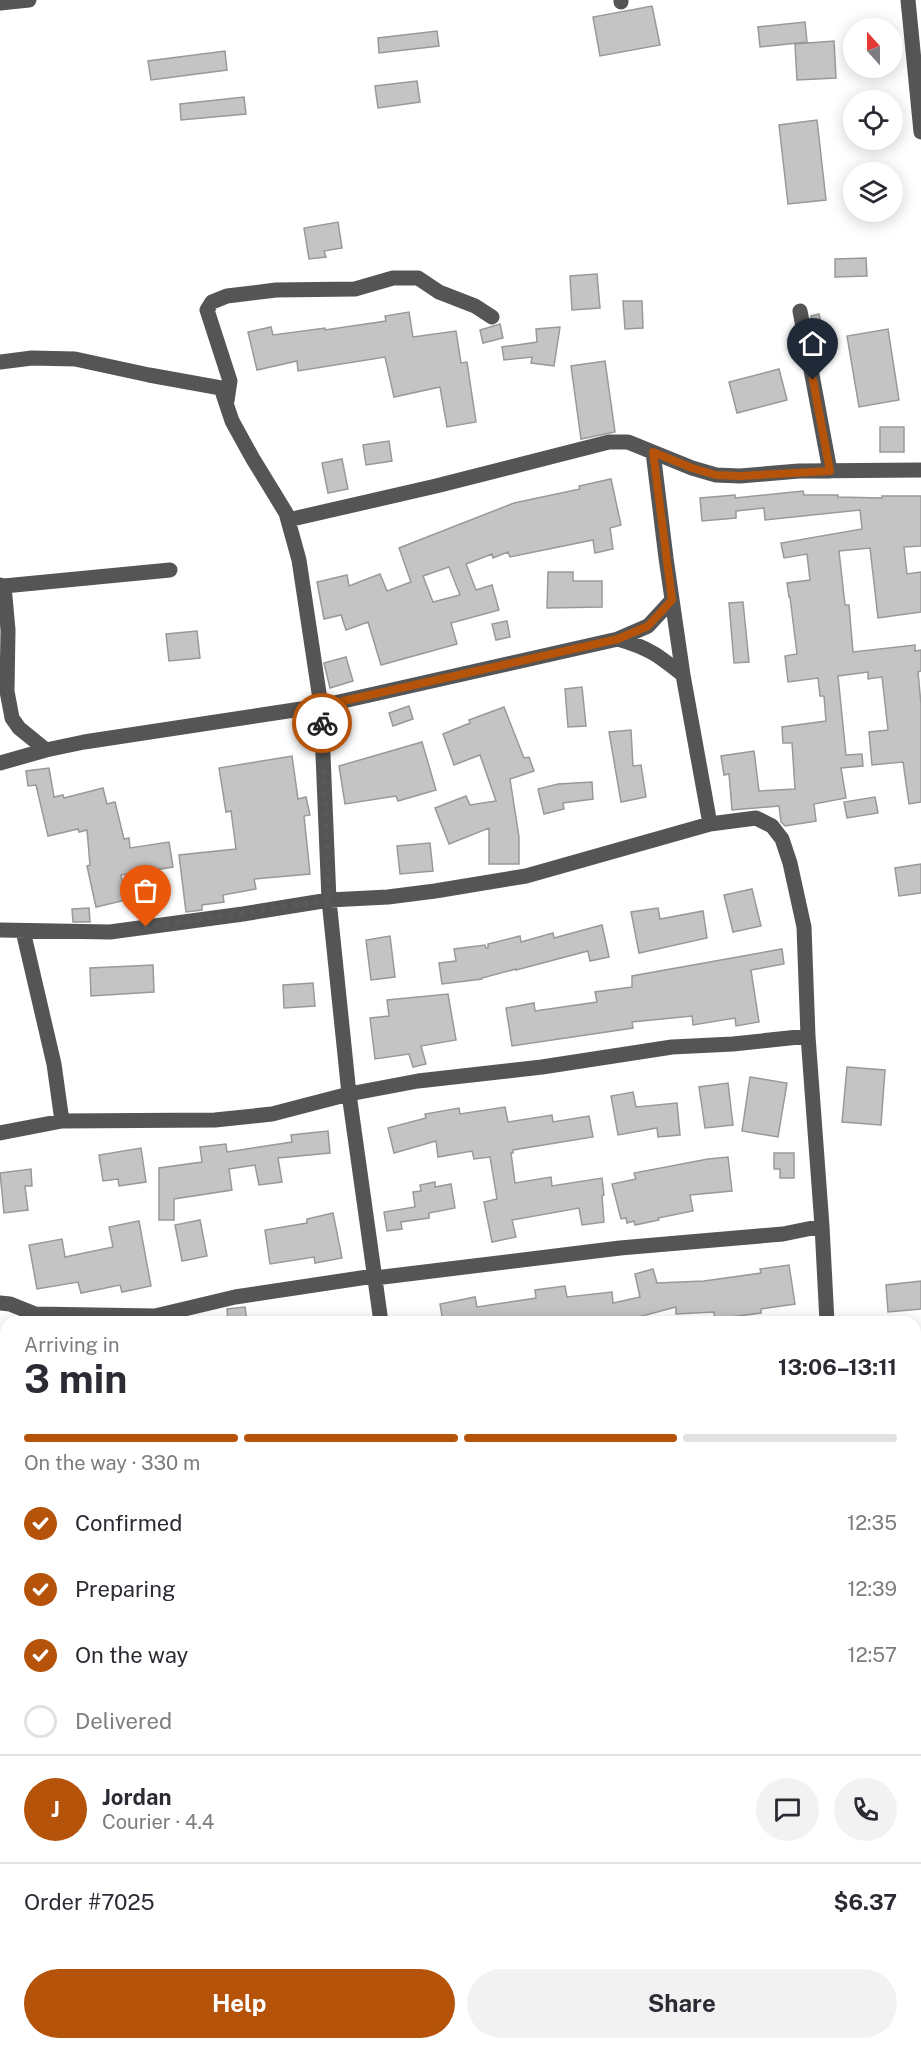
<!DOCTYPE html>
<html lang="en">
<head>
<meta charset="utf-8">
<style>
	:root { --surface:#fff; --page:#f2f2f3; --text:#2b2b33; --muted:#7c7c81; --line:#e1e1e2; --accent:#b45309 }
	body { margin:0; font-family:"Public Sans",sans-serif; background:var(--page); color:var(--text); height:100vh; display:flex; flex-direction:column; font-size:22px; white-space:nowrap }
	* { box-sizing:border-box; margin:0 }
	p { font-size:20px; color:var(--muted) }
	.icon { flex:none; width:33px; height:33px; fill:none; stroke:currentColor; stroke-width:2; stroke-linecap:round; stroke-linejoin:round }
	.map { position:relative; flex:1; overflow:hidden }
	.sheet { position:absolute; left:0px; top:1316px; width:921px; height:734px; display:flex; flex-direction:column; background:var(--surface); border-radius:18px 18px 0 0; box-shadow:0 3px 15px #0003 }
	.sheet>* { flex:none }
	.needle { width:39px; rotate:339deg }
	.tools { position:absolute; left:843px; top:18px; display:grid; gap:12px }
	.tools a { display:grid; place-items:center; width:60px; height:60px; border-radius:50%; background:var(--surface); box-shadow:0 3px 15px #0003; font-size:30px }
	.pin { position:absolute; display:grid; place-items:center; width:51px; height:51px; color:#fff; margin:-62px -26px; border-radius:50% 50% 50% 0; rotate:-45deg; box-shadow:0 0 6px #0007 }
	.pin .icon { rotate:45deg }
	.courier { position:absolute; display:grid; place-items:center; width:60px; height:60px; margin:-30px; border:4px solid #b45309; border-radius:50%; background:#fff; color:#222; box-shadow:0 2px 8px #0007 }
	.overview em { font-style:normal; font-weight:700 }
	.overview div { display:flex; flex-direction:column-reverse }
	.overview { display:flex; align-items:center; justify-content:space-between; height:102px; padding:0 24px }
	h1 { font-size:39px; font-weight:700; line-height:45px }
	.bar { display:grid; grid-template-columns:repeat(4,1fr); gap:9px 6px; align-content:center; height:72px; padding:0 24px }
	.bar i { height:8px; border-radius:4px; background:var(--line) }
	.bar .on { background:var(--accent) }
	.bar p { grid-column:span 4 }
	.line { display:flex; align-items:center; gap:15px; padding:0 24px; border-top:2px solid var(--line) }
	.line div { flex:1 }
	.round { display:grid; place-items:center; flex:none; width:63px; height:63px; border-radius:32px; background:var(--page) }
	ol { padding:0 24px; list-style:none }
	li { display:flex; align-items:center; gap:18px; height:66px }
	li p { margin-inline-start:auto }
	li .icon { padding:6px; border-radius:50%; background:var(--accent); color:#fff; stroke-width:4 }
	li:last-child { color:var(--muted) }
	li i { width:33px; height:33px; border:3px solid var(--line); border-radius:50% }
	.action { display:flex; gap:12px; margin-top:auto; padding:12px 24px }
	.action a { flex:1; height:69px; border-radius:36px; background:var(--accent); color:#fff; font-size:24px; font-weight:700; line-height:69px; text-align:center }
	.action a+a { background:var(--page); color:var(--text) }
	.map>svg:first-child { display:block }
	.building { fill:#c4c4c4; stroke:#999; stroke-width:1.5; fill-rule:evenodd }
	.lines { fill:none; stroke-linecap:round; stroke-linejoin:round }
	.minor { stroke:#555; stroke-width:15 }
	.done { stroke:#595959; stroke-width:6; stroke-dasharray:0 10.8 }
	.route { stroke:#b45309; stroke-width:8 }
</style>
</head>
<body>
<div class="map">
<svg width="921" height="2048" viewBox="0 0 921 2048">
	<rect width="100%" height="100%" fill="#fff"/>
	<path class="building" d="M652,6L660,45L600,56L593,17Z
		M805,22L807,42L760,47L758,27Z
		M437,31L439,46L379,53L378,38Z
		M834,41L836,78L797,80L795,44Z
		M225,51L227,70L151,80L148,61Z
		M417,81L420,102L378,108L375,86Z
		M244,97L246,114L181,120L180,104Z
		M817,120L826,200L788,204L779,125Z
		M338,222L342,248L324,251L326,257L309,259L304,228Z
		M866,258L867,276L835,277V259Z
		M597,274L600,308L572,310L570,276Z
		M623,301H642L643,328L625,329Z
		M409,312L413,337L456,331L461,363L467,362L476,422L447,427L440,387L394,397L385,357L298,371L297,361L257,370L248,332L271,327L273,335L325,328V330L386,321L385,316Z
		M819,314L824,338L815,340L811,316Z
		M500,324L503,338L483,343L480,330Z
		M560,327L554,366L531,363L532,357L504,360L502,347L537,342L536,329Z
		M888,329L899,400L859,407L847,336Z
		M605,361L615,432L581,439L571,366Z
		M779,369L787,400L737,413L729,382Z
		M880,427H904V452H880Z
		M389,441L392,461L366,465L363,445Z
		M342,459L348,489L328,493L322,463Z
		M611,479L621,525L610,528L613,549L595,553L593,540L510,557L508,552L493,558L492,554L466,564L476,590L492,585L499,610L451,623L457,644L381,665L368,622L346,630L341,615L324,619L317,582L347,575L349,586L380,574L387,591L411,582L399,548L514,503L580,489L579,486ZM449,567L460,595L433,602L423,576Z
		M803,491L804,495H838V497L882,498V496H921V546L904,547L907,574L921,572V612L878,618L870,548L839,551L845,605H849L853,652L915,645V651L921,650V671L918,672L921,704V802L909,804L903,762L872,765L869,732L888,730L882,677L868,679V672L838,676L846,755L862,754L863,766L841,768L846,798L814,804L816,821L785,826L781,822L779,806L732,810L729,774L724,775L721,756L754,751L759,791L795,789L792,743H783L782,727L826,721L824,696H820L818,678L788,682L785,656L797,654L790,597H789L787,583L810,580L807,554L784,558L781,543L862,529L860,510L765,520L764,508L736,511V518L702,521L700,498L735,495V498Z
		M548,572H573V581H602V607L547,608Z
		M743,602L749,662L734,663L729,603Z
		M507,621L510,637L496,640L492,624Z
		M197,631L200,658L169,661L166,634Z
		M346,657L353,681L330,688L324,663Z
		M582,687L586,726L568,727L565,689Z
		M409,706L413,719L393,726L389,713Z
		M504,707L524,758L529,757L534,771L510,779L519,837V864H489V828L449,844L435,808L466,796L470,805L496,801L480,755L454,765L443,734L470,723L469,720Z
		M631,730L633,766L641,765L646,797L621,802L609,732Z
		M422,742L436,790L398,801L396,796L345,804L339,766Z
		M292,756L298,799L306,797L310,815L304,816L310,874L254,879L256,889L223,895L224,902L202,905V910L186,912L179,855L236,849L231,811L226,812L219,768Z
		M49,768L54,797L63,795L64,798L103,788L107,804L115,802L124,839L129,838L130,848L169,842L173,867L121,875L126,900L96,907L87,866L90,865L87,830L79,832L78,829L48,836L36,785L28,786L26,771Z
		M592,782L593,799L563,803L564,809L544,814L538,789L558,784Z
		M875,797L878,813L847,818L844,802Z
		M430,843L433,871L400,874L397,846Z
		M921,864V893L899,896L895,868Z
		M752,889L761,926L733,932L724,895Z
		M89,908L90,922H73L72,909Z
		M658,908L660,919L703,911L707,938L639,953L631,912Z
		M602,925L609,957L590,961L588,951L516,970V969L482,978V979L442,984L439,963L456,961L454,949L485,945L486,948H488V944L520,936L521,942L553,933L554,938Z
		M390,936L395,977L371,980L366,940Z
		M782,949L784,964L751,970L759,1022L736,1026L735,1018L693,1025L692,1016L632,1022L633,1028L512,1046L506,1008L534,1003L535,1011L597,1002L595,992L632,987V976Z
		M153,965L154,992L91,996L90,968Z
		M313,983L315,1006L284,1008L283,985Z
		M448,994L456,1040L421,1046L426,1064L413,1067L409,1054L375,1059L370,1018L389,1016L387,1000Z
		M847,1067L885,1070L881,1125L842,1122Z
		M750,1077L787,1083L778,1137L742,1131Z
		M728,1083L733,1125L705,1128L699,1087Z
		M633,1092L636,1107L677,1103L680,1135L658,1137L657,1128L618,1135L611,1096Z
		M505,1107L508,1122L552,1115L553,1122L589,1116L593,1137L513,1150V1153H511L515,1183L551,1177L552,1186L602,1178L604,1195L602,1196L604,1222L582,1225L579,1208L512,1220L516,1237L492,1242L484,1202L497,1199L490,1157L474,1159L472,1151L438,1157L436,1141L394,1153L388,1128L426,1118L425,1114L459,1108L460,1114Z
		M328,1131L330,1153L278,1158L282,1182L259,1185L255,1165L229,1169L232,1190L174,1199V1220H159V1168L202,1162L200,1147L226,1144L227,1152L292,1142L291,1135Z
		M141,1148L146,1182L119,1186L118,1179L103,1181L99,1155Z
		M774,1153H794V1178H780V1169H774Z
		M728,1157L732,1191L690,1195L693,1211L658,1218L659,1220L635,1225L634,1221L627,1223L626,1218L621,1219L612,1184L636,1179L634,1173L708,1159Z
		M31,1169L32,1186H25L28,1210L4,1213L0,1173Z
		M435,1182V1187L451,1184L455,1208L429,1213V1218L401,1222L402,1229L387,1231L384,1212L415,1207L413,1192L421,1191L420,1185Z
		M333,1213L342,1258L315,1263L314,1257L270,1264L265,1230L307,1223V1219Z
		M200,1220L207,1256L182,1261L175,1225Z
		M139,1221L151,1286L122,1292L120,1285L81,1293L78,1282L37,1289L29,1245L62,1239L65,1257L113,1247L109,1227Z
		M789,1265L795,1304L761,1309V1313L731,1317L732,1322H715L714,1312L676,1314V1307L619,1322H443L440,1304L475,1297L477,1307L536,1298L535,1290L565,1286L567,1297L612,1292L613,1303L640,1297L635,1274L653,1269L657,1283L704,1281L761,1273L760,1269Z
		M921,1281V1309L888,1312L886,1285Z
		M245,1307L247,1322H228L227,1309Z"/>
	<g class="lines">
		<path class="minor" d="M621,0V2
			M908,0L921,132
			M0,3L29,0
			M800,311L830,471
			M0,362L32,358L75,359L149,375L221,388L232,421L253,459L286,513L299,560L321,706L329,900L349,1094L381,1322
			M227,401L230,381L207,310L212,302L227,296L276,290L355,289L393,278H418L439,292L475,306L492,317
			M653,452L666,558L683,675L710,824
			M288,520L436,486L609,442H628L692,468L716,475L740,476L799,471L921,470
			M0,585L4,586L8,630L7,691L12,718L19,728L46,750
			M4,586L170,570
			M618,639C649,648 658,655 683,675
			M0,763L46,750L84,742L321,706L618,639L648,626L672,600
			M0,930L110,932L243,914L329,900L388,897L435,891L526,876L710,824L756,818L772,826L782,839L790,863L804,927L808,1036L822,1226L827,1322
			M23,931L54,1064L62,1121
			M0,1133L62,1121L215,1120L272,1114L349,1094L418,1081L542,1067L672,1047L733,1044L808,1036
			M375,1278L620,1248L783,1234L822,1226
			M0,1303L10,1304L35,1314L155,1316L235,1297L374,1276
			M915,1431H921
			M0,1540H6
			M915,1796L921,1795
			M0,1901L6,1899
			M0,1993L6,2048
			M183,2043V2048
			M359,2043V2048
			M564,2048H581
			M625,2048L627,2043
			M673,2048L674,2043"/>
	</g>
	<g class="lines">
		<path class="done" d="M146,927L329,900L322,723"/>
		<path class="route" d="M322,723L321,706L618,639L648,626L672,600L653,452L692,468L716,475L740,476L830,471L813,380"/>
	</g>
</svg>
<div class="tools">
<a><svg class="needle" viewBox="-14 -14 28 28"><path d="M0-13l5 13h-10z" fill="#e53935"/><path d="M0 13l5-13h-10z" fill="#7c7c81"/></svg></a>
<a><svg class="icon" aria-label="locate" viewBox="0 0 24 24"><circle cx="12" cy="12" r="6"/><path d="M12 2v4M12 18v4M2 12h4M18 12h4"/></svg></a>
<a><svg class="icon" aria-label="layers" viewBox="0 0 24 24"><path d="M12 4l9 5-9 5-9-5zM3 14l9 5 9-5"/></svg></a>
</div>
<div class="pin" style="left:146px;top:927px;background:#ea580c"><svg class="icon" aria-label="bag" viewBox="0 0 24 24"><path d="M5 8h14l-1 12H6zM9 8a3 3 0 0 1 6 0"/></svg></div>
<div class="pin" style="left:813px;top:380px;background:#1f2937"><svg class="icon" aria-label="home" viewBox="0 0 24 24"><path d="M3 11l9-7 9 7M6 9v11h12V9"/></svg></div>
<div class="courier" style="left:322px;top:723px"><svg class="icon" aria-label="bike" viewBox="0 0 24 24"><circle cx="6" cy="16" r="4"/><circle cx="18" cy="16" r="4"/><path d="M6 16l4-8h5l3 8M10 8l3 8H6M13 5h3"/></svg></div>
<section class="sheet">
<div class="overview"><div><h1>3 min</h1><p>Arriving in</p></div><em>13:06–13:11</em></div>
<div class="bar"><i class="on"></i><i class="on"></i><i class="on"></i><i></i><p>On the way · 330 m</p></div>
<ol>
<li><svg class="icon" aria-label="check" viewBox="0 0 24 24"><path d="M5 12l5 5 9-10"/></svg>Confirmed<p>12:35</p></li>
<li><svg class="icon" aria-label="check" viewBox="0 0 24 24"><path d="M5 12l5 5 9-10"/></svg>Preparing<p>12:39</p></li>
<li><svg class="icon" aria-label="check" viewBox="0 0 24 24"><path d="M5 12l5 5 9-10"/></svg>On the way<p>12:57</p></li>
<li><i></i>Delivered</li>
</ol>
<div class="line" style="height:108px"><b class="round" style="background:var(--accent);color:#fff">J</b><div><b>Jordan</b><p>Courier · 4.4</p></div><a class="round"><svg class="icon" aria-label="chat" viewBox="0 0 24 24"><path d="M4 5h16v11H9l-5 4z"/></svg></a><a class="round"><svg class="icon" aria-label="phone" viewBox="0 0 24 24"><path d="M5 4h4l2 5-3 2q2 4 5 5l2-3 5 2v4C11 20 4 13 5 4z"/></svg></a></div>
<div class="line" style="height:78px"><div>Order #7025</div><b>$6.37</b></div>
<div class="action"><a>Help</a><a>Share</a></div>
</section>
</div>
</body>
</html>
